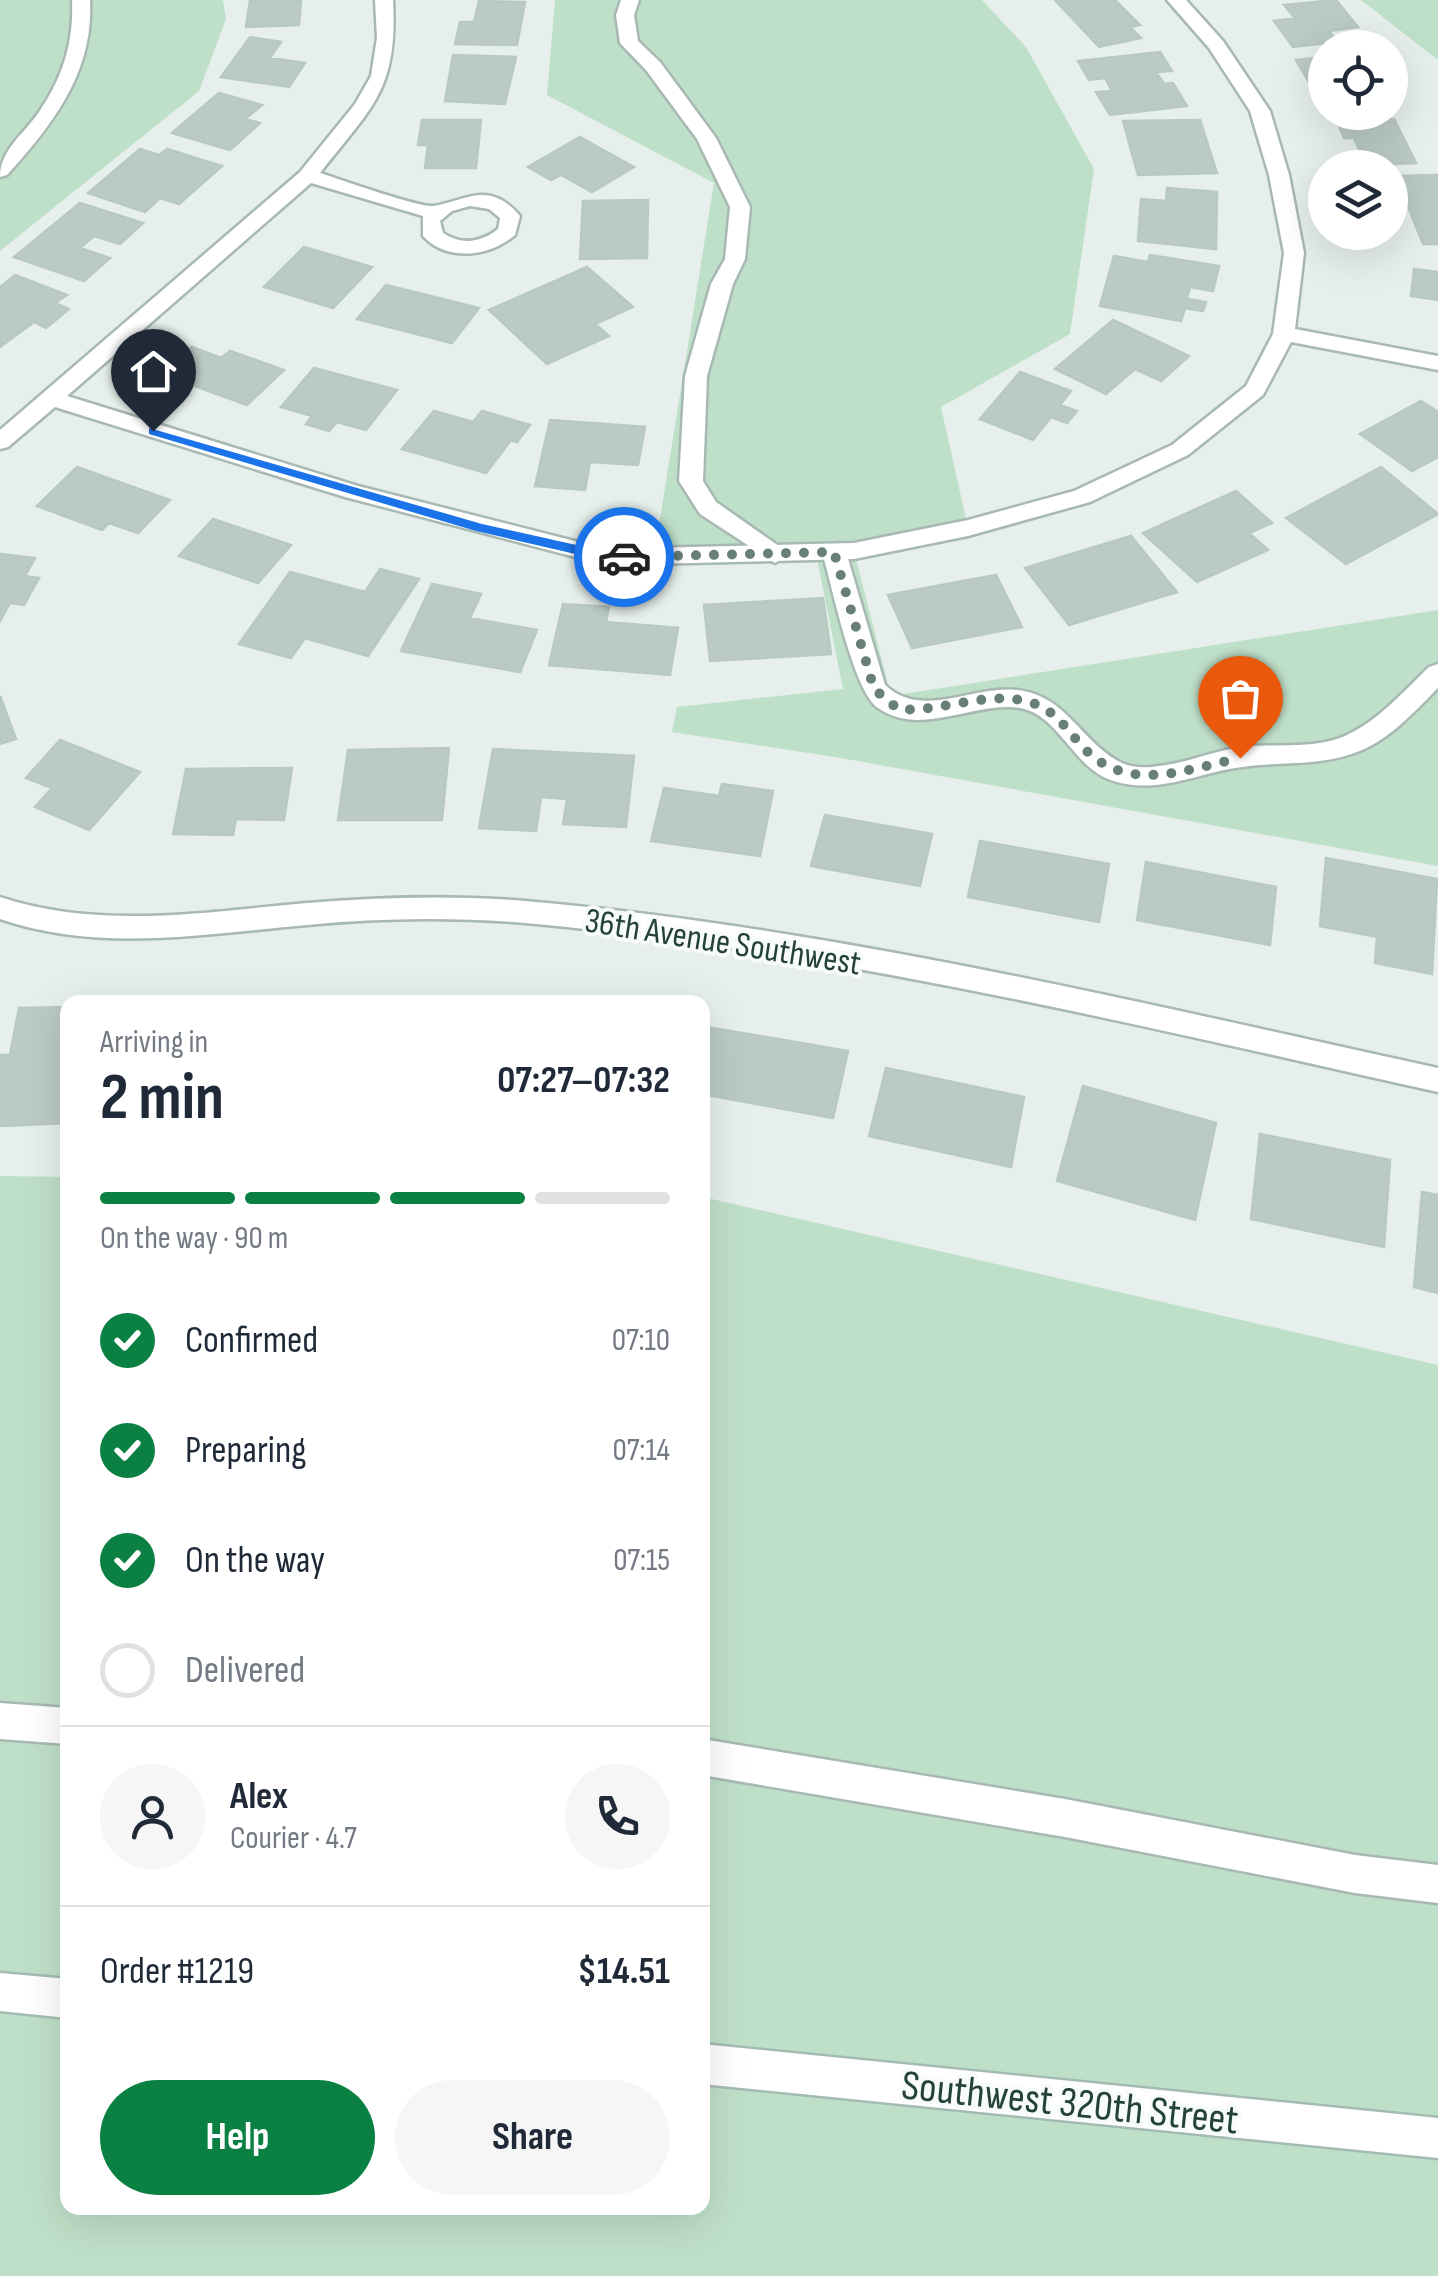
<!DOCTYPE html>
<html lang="en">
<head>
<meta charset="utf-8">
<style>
	:root { --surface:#fff; --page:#f6f6f7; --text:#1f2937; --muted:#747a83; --line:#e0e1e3; --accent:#0b8043 }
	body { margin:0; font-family:"Sofia Sans Condensed",sans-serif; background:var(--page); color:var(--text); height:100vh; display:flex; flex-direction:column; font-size:38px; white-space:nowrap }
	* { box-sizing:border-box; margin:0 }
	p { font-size:32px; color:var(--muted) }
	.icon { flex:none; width:55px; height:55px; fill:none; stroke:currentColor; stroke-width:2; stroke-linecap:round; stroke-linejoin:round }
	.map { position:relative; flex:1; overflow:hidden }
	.panel { position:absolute; left:60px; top:995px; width:650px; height:1220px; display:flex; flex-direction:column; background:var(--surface); border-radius:20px; box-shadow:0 10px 40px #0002 }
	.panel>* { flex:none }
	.fabs { position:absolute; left:1308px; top:30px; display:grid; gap:20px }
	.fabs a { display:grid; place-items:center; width:100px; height:100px; border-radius:50%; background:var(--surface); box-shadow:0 10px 40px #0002; font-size:50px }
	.pin { position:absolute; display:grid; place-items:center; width:85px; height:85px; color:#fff; margin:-102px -42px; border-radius:50% 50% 50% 0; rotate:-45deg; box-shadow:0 0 10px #0007 }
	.pin .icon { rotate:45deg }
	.courier { position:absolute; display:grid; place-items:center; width:100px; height:100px; margin:-50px; border:8px solid #1a73e8; border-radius:50%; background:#fff; color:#222; box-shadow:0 2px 12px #0007 }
	.summary em { font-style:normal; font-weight:700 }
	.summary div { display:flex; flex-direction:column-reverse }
	.summary { display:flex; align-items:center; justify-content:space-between; height:170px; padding:0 40px }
	h1 { font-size:65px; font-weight:700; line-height:75px }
	.bar { display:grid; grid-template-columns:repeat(4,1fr); gap:15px 10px; align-content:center; height:120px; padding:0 40px }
	.bar i { height:12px; border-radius:8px; background:var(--line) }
	.bar .on { background:var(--accent) }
	.bar p { grid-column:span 4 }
	.line { display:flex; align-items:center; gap:25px; padding:0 40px; border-top:2px solid var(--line) }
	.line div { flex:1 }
	.round { display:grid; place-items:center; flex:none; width:105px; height:105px; border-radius:52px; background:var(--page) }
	ol { padding:0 40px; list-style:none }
	li { display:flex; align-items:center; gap:30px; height:110px }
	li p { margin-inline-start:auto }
	li .icon { padding:10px; border-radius:50%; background:var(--accent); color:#fff; stroke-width:4 }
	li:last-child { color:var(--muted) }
	li i { width:55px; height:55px; border:5px solid var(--line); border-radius:50% }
	.primary-button { display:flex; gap:20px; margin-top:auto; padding:20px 40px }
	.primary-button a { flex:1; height:115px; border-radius:60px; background:var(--accent); color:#fff; font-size:40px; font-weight:700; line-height:115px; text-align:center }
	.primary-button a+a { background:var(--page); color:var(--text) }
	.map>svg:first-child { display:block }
	.green { fill:#bfe0c8 }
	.building { fill:#bbcac4; stroke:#b8c9c2; stroke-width:2.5 }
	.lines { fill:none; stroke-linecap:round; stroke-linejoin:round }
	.lane-casing { stroke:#a8b8b2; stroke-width:5 }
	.street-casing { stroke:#a8b8b2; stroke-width:5 }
	.secondary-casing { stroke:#a4bbb3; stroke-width:5 }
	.lane { fill:#fff; fill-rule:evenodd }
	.street { fill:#fff; fill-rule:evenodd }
	.secondary { fill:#fff; fill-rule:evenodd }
	.route { fill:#1a73e8 }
	.done { stroke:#687f78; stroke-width:10; stroke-dasharray:0 18 }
	.labels { text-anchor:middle; stroke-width:8; stroke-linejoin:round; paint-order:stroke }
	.street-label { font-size:35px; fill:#24423a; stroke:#f7fbf9 }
	.near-street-label { font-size:42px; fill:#24423a; stroke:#f7fbf9 }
</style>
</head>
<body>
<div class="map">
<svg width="1438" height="2276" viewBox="0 0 1438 2276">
	<rect width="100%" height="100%" fill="#e6efeb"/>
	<path class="green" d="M0,0H223L226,19L199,91L0,251Z
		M555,0H982L1026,47L1094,169L1070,334L941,407L968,528L854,551L891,696L1438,610V866L841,758L672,732L677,707L843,689L816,554L654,556L714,183L547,95Z
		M1361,0H1438V60Z
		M0,1176L67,1177L68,2208H702L703,1197L1438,1365V2276H0Z"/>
	<path class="building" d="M250,0H301L299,25L246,27Z
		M1055,0H1115L1140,25L1130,27L1141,38L1099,47Z
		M1336,0L1358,27L1329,31L1337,42L1293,47L1274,21L1295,18L1284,5Z
		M479,1L525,2L517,45L455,44L460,22H474Z
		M250,37L281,42L270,58L305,63L289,87L221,77Z
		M1160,52L1172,71L1156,72L1164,84L1173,83L1187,106L1110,115L1096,92L1112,91L1105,78L1089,80L1078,61Z
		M453,55L516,57L505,104L445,101Z
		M1325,57V108H1324L1296,60Z
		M219,93L262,105L245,119L260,123L230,150L172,133Z
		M1394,119L1416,163L1366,165L1354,138H1344L1337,121Z
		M422,120H481L476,168H425L428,145H418Z
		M1200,120L1217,173L1138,175L1123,121Z
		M580,137L634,167L592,192L561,175L551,180L528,167Z
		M140,149L159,155L167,149L222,166L179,204L160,198L145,212L88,193Z
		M1438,175V244H1423L1396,176Z
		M1167,188L1217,192L1216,249L1138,241L1141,199L1166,201Z
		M648,200L647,258L580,259L583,201Z
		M80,203L143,223L120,244L94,236L80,248L110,258L84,281L14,257Z
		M304,247L372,267L333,308L264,287Z
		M1150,255L1219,266L1213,291L1190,287L1187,299L1206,302L1203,311L1185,308L1181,321L1100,306L1114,256L1148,262Z
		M587,267L633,307L595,324L609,336L547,364L489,310Z
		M1414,269L1438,272V300L1411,296Z
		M15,275L67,295L55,303L69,309L46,328L34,322L0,347V287Z
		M386,285L479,308L452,343L357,319Z
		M1113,320L1189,356L1161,381L1135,369L1106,394L1055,369Z
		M192,347L221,358L230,351L284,370L247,405L162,374Z
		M314,368L397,390L366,430L337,422L329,431L306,424L312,416L281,407Z
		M1020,372L1071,391L1060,405L1077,411L1067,423L1051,417L1033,440L980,419Z
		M1421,401L1438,412V457L1412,471L1360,434Z
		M434,411L473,422L482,411L530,425L517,442L511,440L486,473L402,449Z
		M550,420L645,427L638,465L590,462L585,490L535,486Z
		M77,467L170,500L138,533L109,523L102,530L37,506Z
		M1381,467L1438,514L1346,564L1286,518Z
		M1236,491L1272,523L1249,533L1268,550L1197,582L1143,533Z
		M213,519L291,545L258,583L179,556Z
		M1131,536L1177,592L1069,625L1025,568Z
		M0,554L35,558L25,576L39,578L24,605L10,603L0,621Z
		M380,569L419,579L368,656L305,638L291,658L239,644L290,572L365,592Z
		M996,575L1022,627L912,648L888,595Z
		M432,584L481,594L470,618L537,630L520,672L401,651Z
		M823,598L831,654L710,661L704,605Z
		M563,604L609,607L606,622L678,628L670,675L549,665Z
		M0,696L16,739L0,744Z
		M60,740L140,772L89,830L35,807L52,788L26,778Z
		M449,748L442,820H338L348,750Z
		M493,749L634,756L626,827L563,824L567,799L541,797L536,831L479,828Z
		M292,768L284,820L236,819L233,835L173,834L186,769Z
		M722,784L773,791L760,856L651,841L664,788L719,796Z
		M825,815L932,834L920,886L811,866Z
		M980,841L1109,864L1099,922L968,897Z
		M1326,858L1437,879L1432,974L1375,963L1377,937L1320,926Z
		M1146,862L1276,887L1270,945L1137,920Z
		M501,997V1002H375Z
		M68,1007V1123L0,1126V1055H10L19,1008Z
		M707,1027L848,1051L833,1118L702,1094V1043Z
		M886,1068L1024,1097L1011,1167L869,1136Z
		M1083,1086L1216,1123L1195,1220L1057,1181Z
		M1260,1134L1390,1160L1384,1247L1251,1219Z
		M1422,1192L1438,1195V1293L1414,1287Z"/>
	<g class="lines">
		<g class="lane-casing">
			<path id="lane" d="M72,0H90C94,72 53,124 7,175L0,177C0,150 24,134 39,112C63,77 74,42 72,0Z
				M621,0H639L634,15L638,41L660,62L716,138L750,207L745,259L733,284L707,376L703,481L716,502L783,549L787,555L775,563L700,514L679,481L685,376L711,284L725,259L730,207L697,139L646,70L620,43L616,15Z
				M834,544L846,552L885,685C922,720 973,685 1017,690C1067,695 1081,743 1122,763C1133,768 1147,768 1159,766C1187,763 1213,751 1241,747C1275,743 1315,750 1347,735C1379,720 1404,691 1429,667L1438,664V688C1415,711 1392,737 1362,750C1323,767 1282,761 1242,767C1195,773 1155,797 1108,779C1073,765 1057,714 1020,708C974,701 921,738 878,708C853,691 832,585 822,552Z
				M0,1703L68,1708V1744L0,1739Z
				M702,1739L1065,1799L1355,1855L1438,1865V1903L1355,1893L1065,1837L702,1775Z"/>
		</g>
		<g class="street-casing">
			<path id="street" d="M375,0H393C398,90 372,107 320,173C339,179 420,208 434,206C468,200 489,180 520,216L515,235C489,257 447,262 423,236V216L311,183L67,396L358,486L606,549L854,543L968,520L1074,491L1172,445L1246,386L1273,334L1284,253L1269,175L1250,111L1209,48L1167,0H1186L1223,41L1270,111L1289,175L1304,253L1295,329L1438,356V370L1291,342L1263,395L1188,455L1090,502L968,536L854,559L606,565L345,497L55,407L8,447L0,449V430L300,172L355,104L371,76L377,38ZM470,206L489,209L500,218L498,229C480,243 462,245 443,233L440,221L452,211Z
				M0,897C100,930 204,912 307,903C378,897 454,895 525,901C834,928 1136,1002 1438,1068V1092C1136,1025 834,951 525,923C454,917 378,918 307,925C205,934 99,953 0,919Z"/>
		</g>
		<g class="secondary-casing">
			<path id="secondary" d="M0,1973L68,1979V2018L0,2011Z
				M702,2044L1438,2118V2158L702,2084Z"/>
		</g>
		<use href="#lane" class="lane"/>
		<use href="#street" class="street"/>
		<use href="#secondary" class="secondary"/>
	</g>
	<path class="route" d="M149,428L482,524L630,557L624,561H606L476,531L149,434Z"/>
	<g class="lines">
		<path class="done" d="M624,557L834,552L874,689L898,709C940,713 987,690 1029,702C1054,709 1064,726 1081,745C1125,795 1184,770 1240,758"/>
	</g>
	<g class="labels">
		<g class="street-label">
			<text transform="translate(723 941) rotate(9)" y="12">36th Avenue Southwest</text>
		</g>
		<g class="near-street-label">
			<text transform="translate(1070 2101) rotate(6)" y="15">Southwest 320th Street</text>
		</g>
	</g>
</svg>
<div class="fabs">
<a><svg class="icon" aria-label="locate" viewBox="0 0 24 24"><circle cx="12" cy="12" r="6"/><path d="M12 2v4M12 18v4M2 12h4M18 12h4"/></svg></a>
<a><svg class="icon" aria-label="layers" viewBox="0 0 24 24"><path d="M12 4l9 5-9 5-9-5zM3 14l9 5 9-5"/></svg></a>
</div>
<div class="pin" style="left:1240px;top:758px;background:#ea580c"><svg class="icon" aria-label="bag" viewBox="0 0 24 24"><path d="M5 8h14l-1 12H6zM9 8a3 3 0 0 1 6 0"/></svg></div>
<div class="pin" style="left:153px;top:431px;background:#1f2937"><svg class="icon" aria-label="home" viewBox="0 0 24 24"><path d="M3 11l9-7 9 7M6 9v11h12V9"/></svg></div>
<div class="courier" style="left:624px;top:557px"><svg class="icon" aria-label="car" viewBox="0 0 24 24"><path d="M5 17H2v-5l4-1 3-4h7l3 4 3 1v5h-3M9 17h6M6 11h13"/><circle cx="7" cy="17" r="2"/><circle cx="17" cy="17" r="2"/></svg></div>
<section class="panel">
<div class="summary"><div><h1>2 min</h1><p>Arriving in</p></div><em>07:27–07:32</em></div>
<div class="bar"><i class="on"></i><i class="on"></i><i class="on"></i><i></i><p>On the way · 90 m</p></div>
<ol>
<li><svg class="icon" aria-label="check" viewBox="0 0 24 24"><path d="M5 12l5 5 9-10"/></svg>Confirmed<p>07:10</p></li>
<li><svg class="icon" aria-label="check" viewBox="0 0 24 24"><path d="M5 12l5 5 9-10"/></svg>Preparing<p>07:14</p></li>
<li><svg class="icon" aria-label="check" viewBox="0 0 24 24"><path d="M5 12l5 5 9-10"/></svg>On the way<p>07:15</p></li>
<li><i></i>Delivered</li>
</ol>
<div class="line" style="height:180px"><a class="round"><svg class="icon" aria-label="person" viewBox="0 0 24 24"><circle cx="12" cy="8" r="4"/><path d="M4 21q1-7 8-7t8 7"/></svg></a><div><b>Alex</b><p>Courier · 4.7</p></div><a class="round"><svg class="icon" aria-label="phone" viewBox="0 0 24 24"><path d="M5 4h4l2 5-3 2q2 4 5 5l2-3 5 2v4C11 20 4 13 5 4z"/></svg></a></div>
<div class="line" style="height:130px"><div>Order #1219</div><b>$14.51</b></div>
<div class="primary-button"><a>Help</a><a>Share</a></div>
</section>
</div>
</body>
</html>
